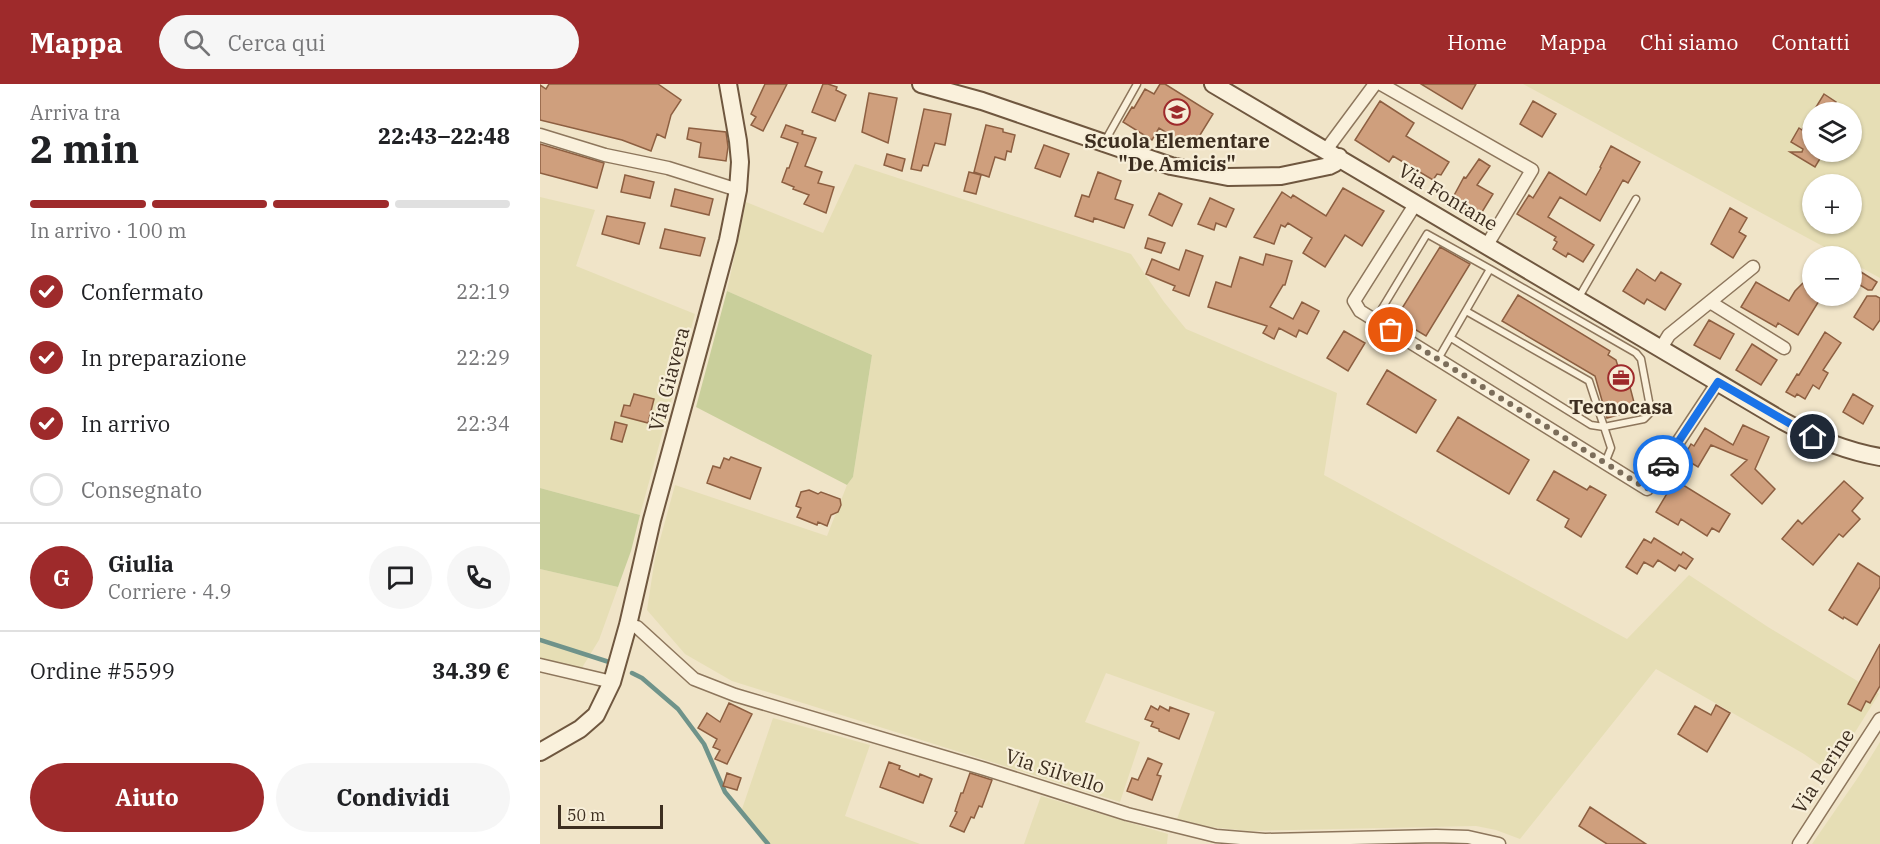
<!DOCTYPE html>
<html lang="it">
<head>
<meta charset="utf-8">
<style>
	:root { --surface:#fff; --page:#f6f6f6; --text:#202124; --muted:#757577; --line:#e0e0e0; --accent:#9e2a2b }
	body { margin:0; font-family:"IBM Plex Serif",serif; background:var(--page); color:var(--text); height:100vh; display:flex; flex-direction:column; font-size:22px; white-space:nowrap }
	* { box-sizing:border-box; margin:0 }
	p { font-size:20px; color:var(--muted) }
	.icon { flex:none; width:33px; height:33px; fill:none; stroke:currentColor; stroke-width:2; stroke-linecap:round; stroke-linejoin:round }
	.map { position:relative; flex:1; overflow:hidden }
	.details { display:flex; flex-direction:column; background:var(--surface); width:540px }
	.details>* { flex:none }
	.controls { position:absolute; left:1262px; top:18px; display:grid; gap:12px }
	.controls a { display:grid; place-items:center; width:60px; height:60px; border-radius:50%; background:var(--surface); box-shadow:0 2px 4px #0004; font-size:30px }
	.scale { position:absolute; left:18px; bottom:15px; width:105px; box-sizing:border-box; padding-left:6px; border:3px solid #3d2e20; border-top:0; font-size:16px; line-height:21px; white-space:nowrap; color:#3d2e20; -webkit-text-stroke:4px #f7eed8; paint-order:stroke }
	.pin { position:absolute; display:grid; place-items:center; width:51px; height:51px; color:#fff; margin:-26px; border:3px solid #fff; border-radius:50%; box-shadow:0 2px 6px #0007 }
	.courier { position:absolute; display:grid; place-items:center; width:60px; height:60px; margin:-30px; border:4px solid #1a73e8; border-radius:50%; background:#fff; color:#222; box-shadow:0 2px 8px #0007 }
	.overview em { font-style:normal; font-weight:700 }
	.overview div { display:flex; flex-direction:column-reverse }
	.overview { display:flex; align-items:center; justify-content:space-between; height:102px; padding:0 30px }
	h1 { font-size:39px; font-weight:700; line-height:45px }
	.bar { display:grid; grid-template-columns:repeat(4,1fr); gap:9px 6px; align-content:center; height:72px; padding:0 30px }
	.bar i { height:8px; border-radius:4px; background:var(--line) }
	.bar .selected { background:var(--accent) }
	.bar p { grid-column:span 4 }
	.line { display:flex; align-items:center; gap:15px; padding:0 30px; border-top:2px solid var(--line) }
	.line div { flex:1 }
	.round { display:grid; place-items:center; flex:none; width:63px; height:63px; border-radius:32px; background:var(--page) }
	ol { padding:0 30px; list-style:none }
	li { display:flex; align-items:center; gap:18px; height:66px }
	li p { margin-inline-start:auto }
	li .icon { padding:6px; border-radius:50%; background:var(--accent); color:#fff; stroke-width:4 }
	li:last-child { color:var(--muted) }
	li i { width:33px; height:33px; border:3px solid var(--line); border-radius:50% }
	.cta { display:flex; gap:12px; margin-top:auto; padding:12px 30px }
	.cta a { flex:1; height:69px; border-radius:36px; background:var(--accent); color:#fff; font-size:24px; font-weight:700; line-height:69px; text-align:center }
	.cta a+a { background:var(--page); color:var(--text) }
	header { display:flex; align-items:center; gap:36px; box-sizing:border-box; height:84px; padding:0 30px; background:var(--accent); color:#fff }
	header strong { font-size:28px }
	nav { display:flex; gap:33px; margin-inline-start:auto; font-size:21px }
	.search { width:420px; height:54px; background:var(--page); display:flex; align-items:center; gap:15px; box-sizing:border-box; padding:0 21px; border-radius:33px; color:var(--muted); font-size:22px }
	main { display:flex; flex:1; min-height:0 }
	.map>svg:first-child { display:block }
	.farmland { fill:#e6deb5; fill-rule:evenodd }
	.green { fill:#c9cf9b }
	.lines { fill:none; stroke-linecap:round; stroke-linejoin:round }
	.stream { stroke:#6f938a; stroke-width:4.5 }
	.building { fill:#cf9f7d; stroke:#8d5f41; stroke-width:1.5 }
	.lane-casing { stroke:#8d765c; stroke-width:9 }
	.street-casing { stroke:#8d765c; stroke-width:15 }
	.secondary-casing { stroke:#6f573f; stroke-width:20 }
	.lane { stroke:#faf1dc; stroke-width:6 }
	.street { stroke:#faf1dc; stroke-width:12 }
	.secondary { stroke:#faf1dc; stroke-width:16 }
	.done { stroke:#7c6e5b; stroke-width:6; stroke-dasharray:0 10.8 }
	.route { stroke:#1a73e8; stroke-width:8 }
	.labels { text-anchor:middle; stroke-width:4.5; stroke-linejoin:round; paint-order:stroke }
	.poi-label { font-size:20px; font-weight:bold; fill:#3d2e20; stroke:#f7eed8 }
	.street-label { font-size:20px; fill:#3d2e20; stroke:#f7eed8 }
</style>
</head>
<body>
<header>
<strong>Mappa</strong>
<div class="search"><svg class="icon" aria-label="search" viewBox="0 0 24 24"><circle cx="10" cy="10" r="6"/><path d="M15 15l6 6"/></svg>Cerca qui</div>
<nav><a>Home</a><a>Mappa</a><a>Chi siamo</a><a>Contatti</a></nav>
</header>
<main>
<section class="details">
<div class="overview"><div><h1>2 min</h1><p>Arriva tra</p></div><em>22:43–22:48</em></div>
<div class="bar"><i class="selected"></i><i class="selected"></i><i class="selected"></i><i></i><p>In arrivo · 100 m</p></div>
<ol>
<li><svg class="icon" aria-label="check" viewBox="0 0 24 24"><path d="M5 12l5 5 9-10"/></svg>Confermato<p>22:19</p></li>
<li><svg class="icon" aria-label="check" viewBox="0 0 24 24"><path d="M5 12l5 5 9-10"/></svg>In preparazione<p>22:29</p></li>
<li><svg class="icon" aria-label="check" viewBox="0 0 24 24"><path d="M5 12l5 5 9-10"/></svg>In arrivo<p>22:34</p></li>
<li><i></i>Consegnato</li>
</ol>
<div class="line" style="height:108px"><b class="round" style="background:var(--accent);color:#fff">G</b><div><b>Giulia</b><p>Corriere · 4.9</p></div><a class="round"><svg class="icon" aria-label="chat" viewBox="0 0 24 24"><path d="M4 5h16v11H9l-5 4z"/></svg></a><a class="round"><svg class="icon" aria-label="phone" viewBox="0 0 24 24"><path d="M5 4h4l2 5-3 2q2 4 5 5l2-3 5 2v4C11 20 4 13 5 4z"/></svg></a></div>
<div class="line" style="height:78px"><div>Ordine #5599</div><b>34.39 €</b></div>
<div class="cta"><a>Aiuto</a><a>Condividi</a></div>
</section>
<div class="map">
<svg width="1340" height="760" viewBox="0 0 1340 760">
	<rect width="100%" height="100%" fill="#f0e4c8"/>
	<path class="farmland" d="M983,0H1340V194L1311,178V172H1301ZM1272,28H1311V68H1272ZM1272,100H1311V140H1272Z
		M315,80L591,170L624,218L646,245L797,309L784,391L1087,555L1149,491L1228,543L1339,610L1290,688L1264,670L1116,585L980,755L956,746L936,742L709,747L670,743L637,735L675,628L566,589L545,638L600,658L580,718L192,597L145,570L107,526L115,474L135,401L287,452L307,401L313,393L332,271L187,207L206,118L283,149Z
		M0,113L55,126L36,182L155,230L100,431L0,404Z
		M0,485L78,503L59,556L40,587L0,575Z
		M233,634L330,661L305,732L380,760H224L201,728Z
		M1340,658V760H1272L1319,692Z
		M501,712L628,750L627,760H484Z"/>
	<path class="green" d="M187,207L332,271L313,393L307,401L156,323Z
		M0,404L100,431L91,467L78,503L0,485Z"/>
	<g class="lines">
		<path class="stream" d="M0,556L69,578
			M92,589L102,594L138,625L164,660L185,708L228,760"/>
	</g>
	<path class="building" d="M9,0H118L141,16L131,31L125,54L117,50L111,67L82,56L0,36V1L6,5Z
		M225,0H247L223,47L211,41L216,33L211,30Z
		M283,0H288L297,3L296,6L306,11L295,37L272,28Z
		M620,0H625L673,30L652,64L619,44L612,56L583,38L592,23L594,24L605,5L614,10Z
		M881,0H936L922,25Z
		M329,9L357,14L348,59L322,48Z
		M1284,10L1296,18L1290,28H1273Z
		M840,17L874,39L866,52L909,78L901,91L897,90L893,96L853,72L849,78L815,56Z
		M993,17L1016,30L1002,53L980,40Z
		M384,25L411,30L405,61L395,59L388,82L383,81L381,87L371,85Z
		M1272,30V68H1284L1275,83L1250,68H1262L1263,65L1251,58L1259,44L1262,46Z
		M246,41L263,47L262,50L276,54L265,82L282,88L278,99L294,103L286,129L264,120L269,111L253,105L254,103L242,98L247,84H249L258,59L241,53Z
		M446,41L463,45V48L475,51L471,68L467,67L465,76L455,73L449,93L434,88Z
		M149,44L186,48L188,63L186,77L159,73L161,59L147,55Z
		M0,60L64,79L57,104L0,89Z
		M504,61L529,70L520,93L495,84Z
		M1071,62L1100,78L1088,99L1083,96L1060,137L1020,113L1008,133L1054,161L1043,178L1028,169L1026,173L1013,165L1017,158L1014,156L1016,153L977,130L989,111L993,114L1009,88L1046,111L1061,84L1060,83Z
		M347,70L365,75L362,87L344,81Z
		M939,75L950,82L937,101L953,110L939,133L911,117L924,93L926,94Z
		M429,88L441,91L436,110L424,107Z
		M558,88L581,97L575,115L593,121L584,144L554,134L553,138L535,132L542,111L549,113Z
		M85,91L114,98L110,114L81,108Z
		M803,104L844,127L822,162L805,151L785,183L763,169L772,154L748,139L745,143L741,141L734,160L714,153L742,108L751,114L753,111L786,132Z
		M135,105L173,115L169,131L131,122Z
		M619,109L642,120L632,142L609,131Z
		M670,114L694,125L686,143L676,139L674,146L658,140Z
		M1190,124L1207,134L1199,148L1206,152L1193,174L1171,160Z
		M67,132L105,139L99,160L62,150Z
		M125,145L165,154L160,172L120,164Z
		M608,154L625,159L621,169L605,164Z
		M900,163L930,180L886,252L856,234Z
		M646,166L663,172L649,212L633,206L635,202L606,190L612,175L639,186Z
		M726,170L752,177L745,201H743L730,223L753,235L762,218L779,227L767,250L759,246L756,253L739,244L734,255L723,249L727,242L668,223L676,198L691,203L700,173L723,181Z
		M1097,185L1115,197L1121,188L1141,200L1125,226L1107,215L1104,220L1083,207Z
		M1321,188L1337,198L1332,206H1328L1315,198Z
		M1272,190V212H1282L1258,251L1238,239L1236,243L1201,223L1216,198L1249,217L1255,207Z
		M978,211L1070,267L1068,271L1076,276L1079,286L1085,284L1096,326L1067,334L1055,292L962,237Z
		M1327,212H1336L1340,214V236L1333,246L1314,233Z
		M1169,236L1194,250L1180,275L1154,261Z
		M804,247L825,259L808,287L787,274Z
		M1285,248L1301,259L1283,286L1288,289L1279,305L1273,301L1265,315L1257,310L1255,313L1246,308L1257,290L1259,291Z
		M1212,260L1237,276L1221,301L1196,286Z
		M847,286L896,316L876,349L827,320Z
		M94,310L114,315L108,339L81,332L84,321L90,322Z
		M1313,310L1333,322L1323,340L1303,328Z
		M918,333L989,376L969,410L897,367Z
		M75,338L87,341L82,358L71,355Z
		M1203,341L1229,353L1215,385L1235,405L1222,420L1191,391L1207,376L1171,361L1158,383L1143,374L1151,360L1154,362L1165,344L1193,361Z
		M191,373L221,384L210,415L167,399L173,382L180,384L184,374L189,376Z
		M1014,387L1047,406L1050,402L1066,411L1041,453L1025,443L1029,435L997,416Z
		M1135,396L1190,430L1179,448L1172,444L1167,452L1141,435L1138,441L1116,428Z
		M1304,397L1323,414L1312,427L1320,435L1303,453L1299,450L1273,481L1242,455L1258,436L1262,440Z
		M269,406L278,410L281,408L300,415L301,421L298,428L291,431L287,442L278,438L277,441L257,433L261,424L256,422L261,408Z
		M1114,454L1141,471L1143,468L1153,475L1146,485L1139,481L1135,487L1118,476L1113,483L1104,478L1097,490L1086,483L1104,455L1111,459Z
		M1318,479L1340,493V503L1317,541L1304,533L1303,535L1289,526Z
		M1340,560V602L1330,619L1326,617L1321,627L1308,620Z
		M189,619L212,630L187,680L175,675L180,666L173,663L177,655L158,644L167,629L180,638Z
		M1176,621L1190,629L1167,668L1138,650L1155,622L1171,631Z
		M611,622L618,626L620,622L629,627L630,623L649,630L639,655L619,647V645L611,642L613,638L605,635Z
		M608,674L622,680L617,691L621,692L612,716L587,707L592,694L598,696Z
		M349,678L360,682L359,685L379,693L380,690L392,695L383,719L340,703Z
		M187,689L201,694L197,706L183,702Z
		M430,689L452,696L442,723L439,722L434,734L431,733L424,748L410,742L417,728L415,727L421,709H423Z
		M1050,723L1106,760H1067L1039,742Z"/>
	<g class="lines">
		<g class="lane-casing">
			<path id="lane" d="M565,57L597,0
				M1039,213L1096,115
				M926,227L1049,297L1071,364L1065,379
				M835,236L887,150L950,185L898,275
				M911,254L1051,341L1064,343L1104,335L1111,328L1101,275L1096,269L950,185"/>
		</g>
		<g class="street-casing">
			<path id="street" d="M841,0L992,86L947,161
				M0,51L65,71L128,84L198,106
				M786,66L835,0
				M876,119L814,217L820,227L1107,405L1178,298
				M1170,218L1244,264
				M1121,264L1129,251L1213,183
				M88,541L97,543L154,595L195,611L445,685L587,730L676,752L725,756L896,752L928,753L959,760
				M0,581L72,598
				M1259,760L1340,635"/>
		</g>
		<g class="secondary-casing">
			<path id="secondary" d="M381,0L442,17L631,82L688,93L741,92L789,82L795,79L799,73
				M673,0L1243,337C1274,354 1305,367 1340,373
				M0,668L40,645L56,631L72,598L88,541L112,436L166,238L188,156L198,106L200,78L198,57L188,0"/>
		</g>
		<use href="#lane" class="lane"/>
		<use href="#street" class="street"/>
		<use href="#secondary" class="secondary"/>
	</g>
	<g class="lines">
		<path class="done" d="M851,246L1107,405L1123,381"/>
		<path class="route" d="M1123,381L1178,298L1273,353"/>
	</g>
	<defs>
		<g id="school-ring" transform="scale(1.35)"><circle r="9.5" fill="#f7eed8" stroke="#9e2a2b" stroke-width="1.5"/><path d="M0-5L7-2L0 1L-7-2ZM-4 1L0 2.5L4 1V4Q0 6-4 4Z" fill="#9e2a2b"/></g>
		<g id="office-ring" transform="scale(1.35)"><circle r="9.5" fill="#f7eed8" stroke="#9e2a2b" stroke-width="1.5"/><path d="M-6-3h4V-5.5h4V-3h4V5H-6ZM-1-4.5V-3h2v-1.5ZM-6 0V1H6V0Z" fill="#9e2a2b"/></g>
	</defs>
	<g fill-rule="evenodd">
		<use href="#school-ring" x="637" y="28"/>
		<use href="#office-ring" x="1081" y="294"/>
	</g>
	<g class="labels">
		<g class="poi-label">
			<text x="637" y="64">Scuola Elementare<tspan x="637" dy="23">"De Amicis"</tspan></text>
			<text x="1081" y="330">Tecnocasa</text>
		</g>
		<g class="street-label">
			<text transform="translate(908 113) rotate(31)" y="7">Via Fontane</text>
			<text transform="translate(129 295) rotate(-75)" y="7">Via Giavera</text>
			<text transform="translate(515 687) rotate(18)" y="7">Via Silvello</text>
			<text transform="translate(1283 687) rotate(-57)" y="7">Via Perine</text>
		</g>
	</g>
</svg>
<div class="controls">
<a><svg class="icon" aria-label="layers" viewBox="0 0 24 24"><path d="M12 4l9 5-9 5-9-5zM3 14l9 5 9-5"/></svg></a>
<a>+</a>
<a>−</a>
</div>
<div class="scale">50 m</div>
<div class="pin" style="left:851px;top:246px;background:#ea580c"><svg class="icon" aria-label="bag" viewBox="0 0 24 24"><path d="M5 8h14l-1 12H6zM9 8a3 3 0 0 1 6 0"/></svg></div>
<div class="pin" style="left:1273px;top:353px;background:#1f2937"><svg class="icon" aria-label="home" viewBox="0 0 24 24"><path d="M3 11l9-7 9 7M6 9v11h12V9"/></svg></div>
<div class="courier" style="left:1123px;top:381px"><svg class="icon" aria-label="car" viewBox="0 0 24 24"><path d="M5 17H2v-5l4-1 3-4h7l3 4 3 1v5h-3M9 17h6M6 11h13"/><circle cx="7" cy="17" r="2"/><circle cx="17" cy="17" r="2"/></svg></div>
</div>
</main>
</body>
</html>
